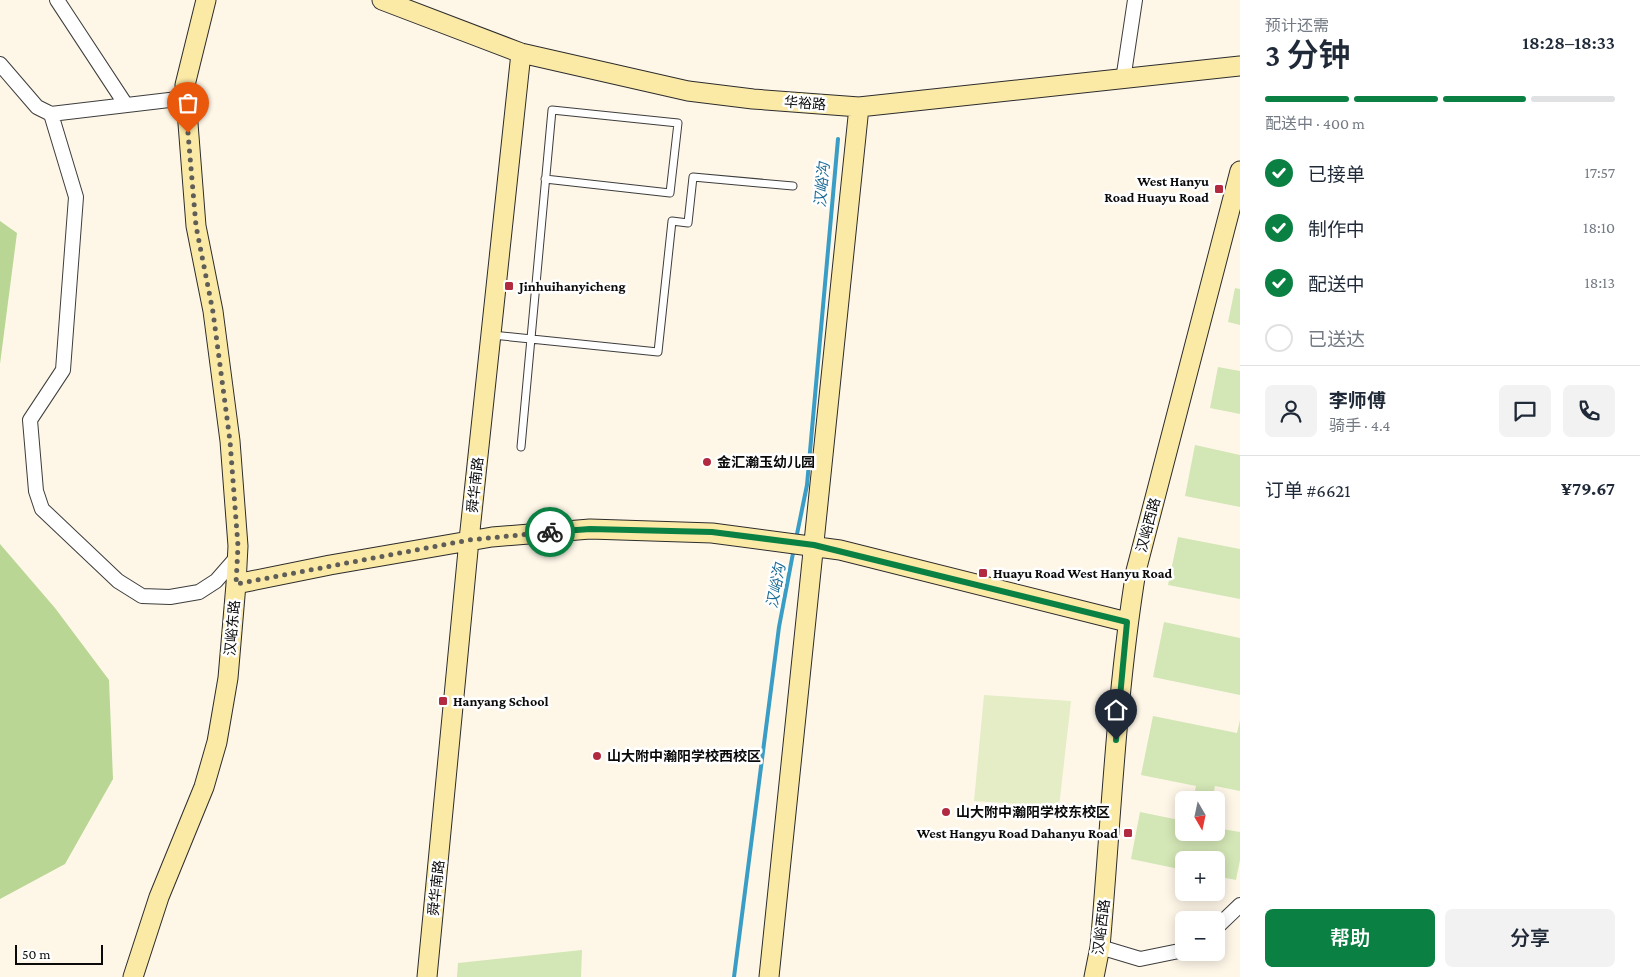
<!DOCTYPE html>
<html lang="zh">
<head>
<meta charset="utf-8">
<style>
	:root { --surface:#fff; --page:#f2f2f3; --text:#1f2937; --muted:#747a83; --line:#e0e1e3; --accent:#0b8043 }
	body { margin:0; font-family:"Crimson Pro","Noto Sans SC",serif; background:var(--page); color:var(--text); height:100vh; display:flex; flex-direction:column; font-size:19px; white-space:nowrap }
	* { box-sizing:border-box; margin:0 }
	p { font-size:16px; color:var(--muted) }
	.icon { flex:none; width:28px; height:28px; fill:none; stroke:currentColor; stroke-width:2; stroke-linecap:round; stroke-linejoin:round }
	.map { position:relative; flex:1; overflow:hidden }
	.sheet { display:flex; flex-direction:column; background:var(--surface); width:400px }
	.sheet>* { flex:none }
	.needle { width:32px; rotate:171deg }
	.tools { position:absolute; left:1175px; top:791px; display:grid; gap:10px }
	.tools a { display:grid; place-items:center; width:50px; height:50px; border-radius:8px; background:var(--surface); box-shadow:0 2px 12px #0003; font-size:25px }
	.scale { position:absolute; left:15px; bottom:12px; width:88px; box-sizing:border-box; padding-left:5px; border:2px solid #0a0a0a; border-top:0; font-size:14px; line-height:18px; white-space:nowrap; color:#0a0a0a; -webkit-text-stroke:4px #fff; paint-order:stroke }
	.pin { position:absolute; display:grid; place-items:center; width:42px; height:42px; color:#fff; margin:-51px -21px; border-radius:50% 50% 50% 0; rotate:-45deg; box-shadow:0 0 5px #0007 }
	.pin .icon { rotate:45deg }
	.courier { position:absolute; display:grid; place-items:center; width:50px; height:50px; margin:-25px; border:4px solid #0b8043; border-radius:50%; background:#fff; color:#222; box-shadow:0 1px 6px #0007 }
	.overview em { font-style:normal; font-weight:600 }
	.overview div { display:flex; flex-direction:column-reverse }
	.overview { display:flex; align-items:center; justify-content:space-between; height:85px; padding:0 25px }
	h1 { font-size:32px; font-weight:600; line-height:38px }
	.bar { display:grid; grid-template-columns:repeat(4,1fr); gap:8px 5px; align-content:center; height:60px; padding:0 25px }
	.bar i { height:6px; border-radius:4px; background:var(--line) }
	.bar .on { background:var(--accent) }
	.bar p { grid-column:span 4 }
	.line { display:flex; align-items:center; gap:12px; padding:0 25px; border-top:1px solid var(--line) }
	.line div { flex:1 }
	.round { display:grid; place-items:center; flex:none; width:52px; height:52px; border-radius:8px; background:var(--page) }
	ol { padding:0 25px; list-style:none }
	li { display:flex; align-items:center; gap:15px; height:55px }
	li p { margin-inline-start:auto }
	li .icon { padding:5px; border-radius:50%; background:var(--accent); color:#fff; stroke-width:4 }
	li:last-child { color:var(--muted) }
	li i { width:28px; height:28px; border:2px solid var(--line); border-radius:50% }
	.cta { display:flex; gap:10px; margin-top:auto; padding:10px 25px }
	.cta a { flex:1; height:58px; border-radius:8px; background:var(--accent); color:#fff; font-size:20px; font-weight:600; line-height:58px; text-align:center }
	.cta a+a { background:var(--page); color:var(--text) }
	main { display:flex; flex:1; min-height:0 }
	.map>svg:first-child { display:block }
	.green { fill:#d3e6b5 }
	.forest { fill:#b9d695 }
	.pitch { fill:#e4edc6 }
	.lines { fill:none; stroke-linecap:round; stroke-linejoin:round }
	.stream { stroke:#3a9dc6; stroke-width:4 }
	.lane-casing { stroke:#3d3d3d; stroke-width:9 }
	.street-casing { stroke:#3d3d3d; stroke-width:16 }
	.secondary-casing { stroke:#2c2c2c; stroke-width:21 }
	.lane { stroke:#fff; stroke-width:7 }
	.street { stroke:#fff; stroke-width:14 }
	.secondary { stroke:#fbe9a6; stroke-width:19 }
	.done { stroke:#5f5d58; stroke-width:5; stroke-dasharray:0 9 }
	.route { stroke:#0b8043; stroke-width:6 }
	.poi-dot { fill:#b22a3f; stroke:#fff; stroke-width:2 }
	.labels { text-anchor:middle; stroke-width:5; stroke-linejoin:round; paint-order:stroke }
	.street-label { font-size:14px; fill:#0a0a0a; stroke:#fff }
	.poi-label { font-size:14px; font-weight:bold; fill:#0a0a0a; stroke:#fff; text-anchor:start }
	.water-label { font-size:15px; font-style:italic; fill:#1b6c95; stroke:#fff }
</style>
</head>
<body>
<main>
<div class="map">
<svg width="1240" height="977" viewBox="0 0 1240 977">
	<rect width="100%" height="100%" fill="#fef7e8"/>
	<path class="green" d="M1235,288L1240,289V325L1228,322Z
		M1218,367L1240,371V414L1210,408Z
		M1195,445L1240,455V507L1185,496Z
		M1178,537L1240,549V599L1168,585Z
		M1164,622L1240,638V695L1153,677Z
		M1153,716L1237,733L1240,720V791L1215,786L1212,800H1193L1196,786L1141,775Z
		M1140,812L1184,821V832H1216V828L1240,832V860L1236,880L1216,876V860H1184V870L1131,859Z
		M582,950L581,977H457L458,963Z"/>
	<path class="forest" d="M0,221L17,233L0,364Z
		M0,544L55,608L109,680L113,779L65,864L0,899Z"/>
	<path class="pitch" d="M984,695L1071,701L1059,807L974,801Z"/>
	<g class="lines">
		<path class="stream" d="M796,539L807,485L838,139
			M734,977L779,627L794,548"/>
		<g class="lane-casing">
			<path id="lane" d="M492,335L658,352L672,221L688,223L693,177L793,186
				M521,447L552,110L678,123L670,193L545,179"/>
		</g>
		<g class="street-casing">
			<path id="street" d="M57,0L126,105
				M0,64L37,107L51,114L186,98
				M1123,80L1135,0
				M51,114L76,197L63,370L30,420L36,491L42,509L118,581L142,596L170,597L199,592L216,581L237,557
				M1216,928L1240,905
				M1100,947L1140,959L1184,950"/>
		</g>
		<g class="secondary-casing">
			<path id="secondary" d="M382,0L521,53L688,91L753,99L859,107L1240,66
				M236,584L330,565L492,537L590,529L712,533L840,550L1127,622
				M133,977L159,897L204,787L217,742L228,678L236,584L238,546L230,441L213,311L196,226L185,85L206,0
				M427,977L469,540L521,53
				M769,977L859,107
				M1094,977L1100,947C1111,822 1116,695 1136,571L1240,171"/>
		</g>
		<use href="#lane" class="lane"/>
		<use href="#street" class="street"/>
		<use href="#secondary" class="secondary"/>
	</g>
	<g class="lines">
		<path class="done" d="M188,133L196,226L213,312L230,441L238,546L236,584L469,540L550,532"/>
		<path class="route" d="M550,532L590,529L712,532L814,545L1127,622L1116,740"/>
	</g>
	<g class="poi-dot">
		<rect x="1214" y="184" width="10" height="10" rx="2.5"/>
		<rect x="504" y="281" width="10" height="10" rx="2.5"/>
		<circle cx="707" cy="462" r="5"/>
		<rect x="978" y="568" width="10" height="10" rx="2.5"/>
		<rect x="438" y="696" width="10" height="10" rx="2.5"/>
		<circle cx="597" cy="756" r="5"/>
		<circle cx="946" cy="812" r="5"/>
		<rect x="1123" y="828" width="10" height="10" rx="2.5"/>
	</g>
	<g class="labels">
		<g class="street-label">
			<text transform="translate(805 103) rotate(4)" y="5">华裕路</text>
			<text transform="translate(475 485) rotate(-84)" y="5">舜华南路</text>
			<text transform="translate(1148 525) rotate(-75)" y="5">汉峪西路</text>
			<text transform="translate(232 628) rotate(-85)" y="5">汉峪东路</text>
			<text transform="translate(436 888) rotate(-84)" y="5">舜华南路</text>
			<text transform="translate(1101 927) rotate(-83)" y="5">汉峪西路</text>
		</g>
		<g class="poi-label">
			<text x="1209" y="186" text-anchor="end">West Hanyu<tspan x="1209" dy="16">Road Huayu Road</tspan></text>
			<text x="519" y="291">Jinhuihanyicheng</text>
			<text x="717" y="467">金汇瀚玉幼儿园</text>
			<text x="993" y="578">Huayu Road West Hanyu Road</text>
			<text x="453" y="706">Hanyang School</text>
			<text x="607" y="761">山大附中瀚阳学校西校区</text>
			<text x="956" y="817">山大附中瀚阳学校东校区</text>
			<text x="1118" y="838" text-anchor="end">West Hangyu Road Dahanyu Road</text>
		</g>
		<g class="water-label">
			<text transform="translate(822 185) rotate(-85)" y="5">汉峪沟</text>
			<text transform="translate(776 586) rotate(-79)" y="5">汉峪沟</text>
		</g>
	</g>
</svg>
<div class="tools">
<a><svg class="needle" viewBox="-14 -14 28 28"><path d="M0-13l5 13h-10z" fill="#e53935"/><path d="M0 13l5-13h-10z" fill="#747a83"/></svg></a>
<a>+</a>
<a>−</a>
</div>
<div class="scale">50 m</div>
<div class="pin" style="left:188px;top:133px;background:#ea580c"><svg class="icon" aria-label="bag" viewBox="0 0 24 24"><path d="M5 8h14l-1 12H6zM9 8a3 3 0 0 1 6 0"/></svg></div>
<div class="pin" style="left:1116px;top:740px;background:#1f2937"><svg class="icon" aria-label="home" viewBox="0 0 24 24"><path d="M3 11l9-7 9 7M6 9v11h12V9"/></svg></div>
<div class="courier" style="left:550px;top:532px"><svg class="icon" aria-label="bike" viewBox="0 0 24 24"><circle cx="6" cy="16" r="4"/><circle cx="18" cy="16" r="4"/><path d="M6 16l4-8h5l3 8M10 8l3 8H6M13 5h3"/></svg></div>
</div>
<section class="sheet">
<div class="overview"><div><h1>3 分钟</h1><p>预计还需</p></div><em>18:28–18:33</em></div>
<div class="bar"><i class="on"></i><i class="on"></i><i class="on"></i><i></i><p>配送中 · 400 m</p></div>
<ol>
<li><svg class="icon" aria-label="check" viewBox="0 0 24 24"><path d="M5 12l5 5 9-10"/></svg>已接单<p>17:57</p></li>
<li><svg class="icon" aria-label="check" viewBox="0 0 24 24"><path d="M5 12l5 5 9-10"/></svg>制作中<p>18:10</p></li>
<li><svg class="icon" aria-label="check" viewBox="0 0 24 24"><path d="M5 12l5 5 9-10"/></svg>配送中<p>18:13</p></li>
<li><i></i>已送达</li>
</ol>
<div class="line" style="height:90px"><a class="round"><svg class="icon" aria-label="person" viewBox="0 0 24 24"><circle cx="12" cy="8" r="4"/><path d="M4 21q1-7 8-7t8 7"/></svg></a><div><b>李师傅</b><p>骑手 · 4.4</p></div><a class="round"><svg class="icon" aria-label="chat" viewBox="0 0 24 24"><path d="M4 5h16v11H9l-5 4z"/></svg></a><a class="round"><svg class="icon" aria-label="phone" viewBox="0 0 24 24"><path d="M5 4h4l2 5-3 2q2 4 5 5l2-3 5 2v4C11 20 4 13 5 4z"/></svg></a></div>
<div class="line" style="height:65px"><div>订单 #6621</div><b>¥79.67</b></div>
<div class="cta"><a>帮助</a><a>分享</a></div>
</section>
</main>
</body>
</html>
